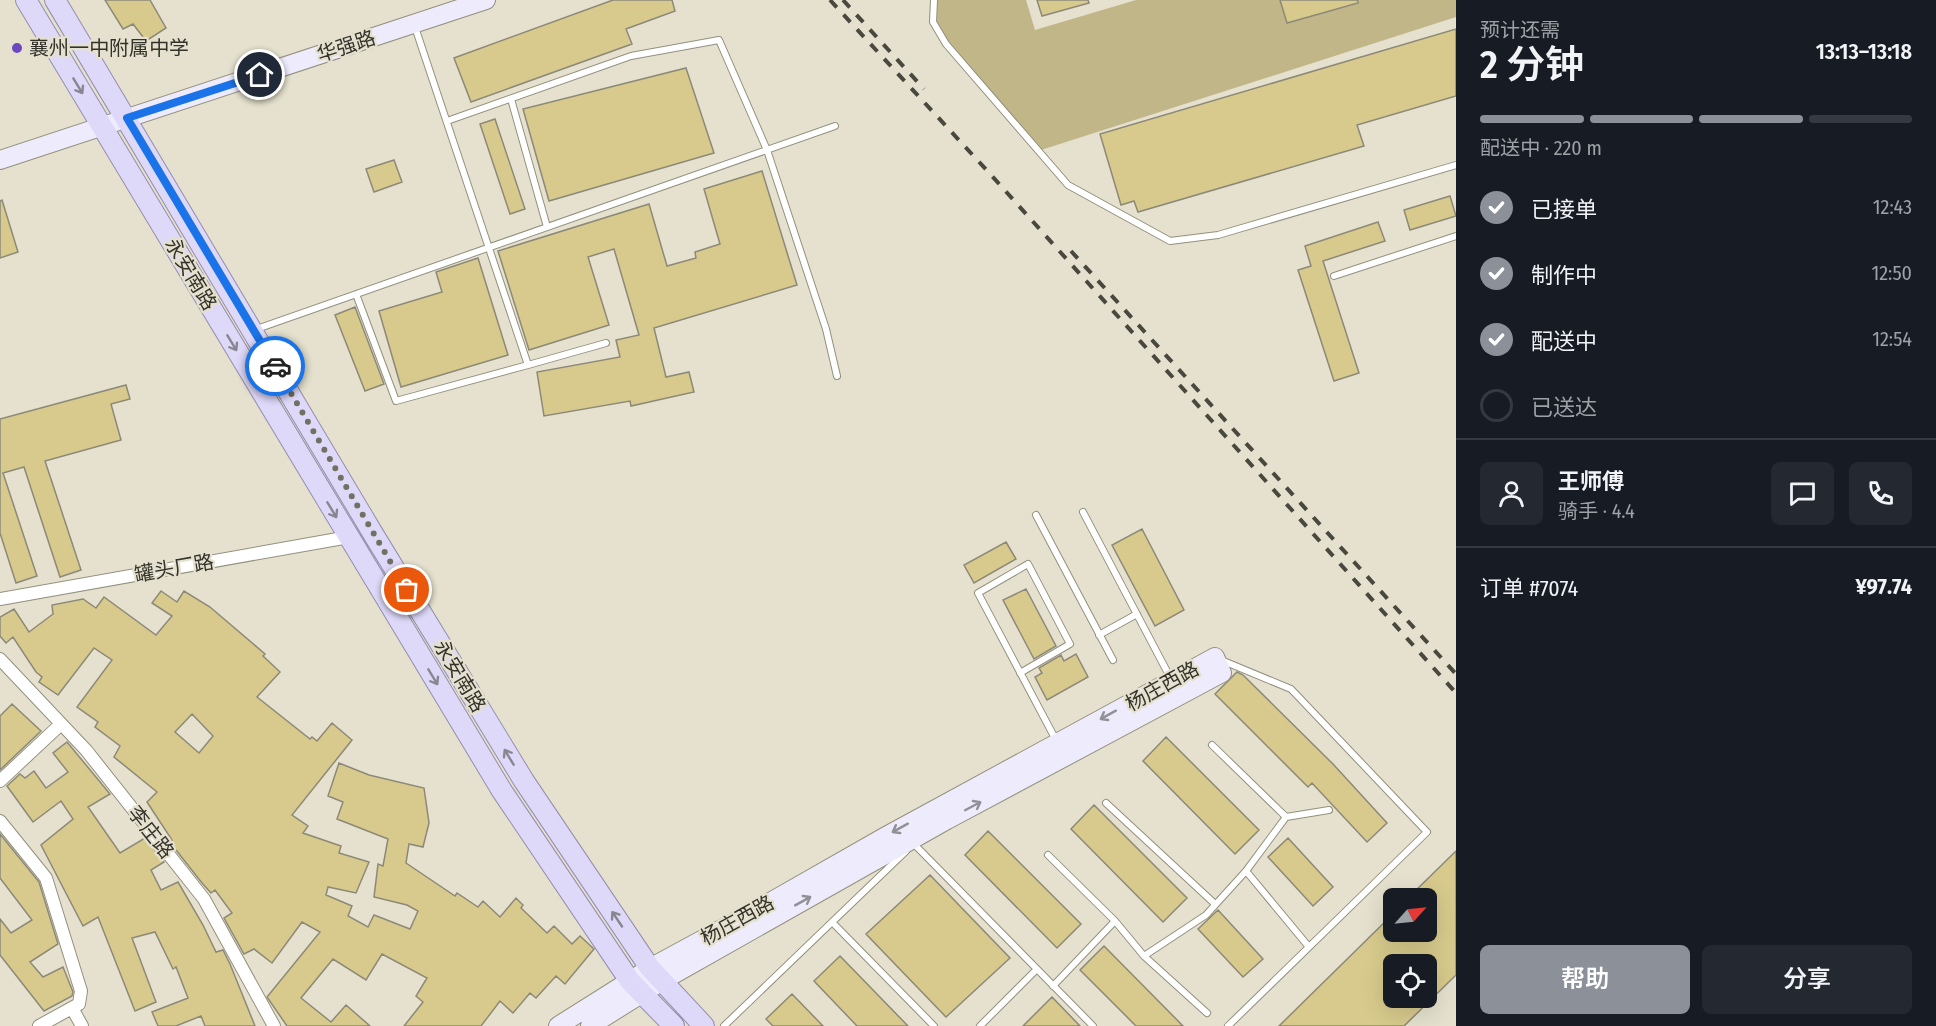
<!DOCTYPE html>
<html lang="zh">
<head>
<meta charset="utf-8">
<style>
	:root { --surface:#171b24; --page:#242831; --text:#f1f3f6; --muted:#9ea1a6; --line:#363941; --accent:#8c9099 }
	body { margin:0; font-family:"Fira Sans Condensed","Noto Sans SC",sans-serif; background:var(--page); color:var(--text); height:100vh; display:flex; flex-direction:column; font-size:22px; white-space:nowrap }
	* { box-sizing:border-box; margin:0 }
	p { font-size:20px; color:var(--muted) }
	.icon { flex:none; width:33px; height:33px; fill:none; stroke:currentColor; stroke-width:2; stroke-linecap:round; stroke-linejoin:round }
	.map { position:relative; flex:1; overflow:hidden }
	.side { display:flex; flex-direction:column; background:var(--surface); width:480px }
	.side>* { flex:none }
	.needle { width:39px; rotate:63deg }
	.tools { position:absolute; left:1383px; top:888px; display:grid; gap:12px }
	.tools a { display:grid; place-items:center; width:54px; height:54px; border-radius:9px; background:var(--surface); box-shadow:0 6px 24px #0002; font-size:30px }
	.pin { position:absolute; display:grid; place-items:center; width:51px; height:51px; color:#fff; margin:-26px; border:3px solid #fff; border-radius:50%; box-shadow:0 2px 6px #0007 }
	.courier { position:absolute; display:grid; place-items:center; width:60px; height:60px; margin:-30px; border:4px solid #1a73e8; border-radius:50%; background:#fff; color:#222; box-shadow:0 2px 8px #0007 }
	.headline em { font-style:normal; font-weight:600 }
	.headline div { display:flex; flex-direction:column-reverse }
	.headline { display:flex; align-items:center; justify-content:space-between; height:102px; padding:0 24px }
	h1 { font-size:39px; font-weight:600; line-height:45px }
	.bar { display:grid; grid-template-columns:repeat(4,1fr); gap:9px 6px; align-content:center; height:72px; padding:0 24px }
	.bar i { height:8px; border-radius:4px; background:var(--line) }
	.bar .current { background:var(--accent) }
	.bar p { grid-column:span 4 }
	.line { display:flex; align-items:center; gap:15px; padding:0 24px; border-top:2px solid var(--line) }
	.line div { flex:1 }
	.round { display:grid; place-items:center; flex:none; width:63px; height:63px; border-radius:9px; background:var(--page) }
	ol { padding:0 24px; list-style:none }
	li { display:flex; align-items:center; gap:18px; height:66px }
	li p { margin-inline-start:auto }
	li .icon { padding:6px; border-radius:50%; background:var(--accent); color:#fff; stroke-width:4 }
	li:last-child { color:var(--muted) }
	li i { width:33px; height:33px; border:3px solid var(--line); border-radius:50% }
	.primary-button { display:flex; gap:12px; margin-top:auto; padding:12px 24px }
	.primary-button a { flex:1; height:69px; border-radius:9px; background:var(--accent); color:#fff; font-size:24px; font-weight:600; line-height:69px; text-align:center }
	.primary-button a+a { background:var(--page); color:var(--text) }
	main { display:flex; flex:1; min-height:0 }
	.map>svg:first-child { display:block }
	.green { fill:#c0b688 }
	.building { fill:#d7ca8c; stroke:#8d8978; stroke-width:1.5; fill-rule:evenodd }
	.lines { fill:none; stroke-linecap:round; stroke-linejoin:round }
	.lane-casing { stroke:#93907e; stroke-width:8 }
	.street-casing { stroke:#93907e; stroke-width:14 }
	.secondary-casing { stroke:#93907e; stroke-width:20 }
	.primary-casing { stroke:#948eae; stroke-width:22 }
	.lane { stroke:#fff; stroke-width:6 }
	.street { stroke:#fff; stroke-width:12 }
	.secondary { stroke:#eeecfc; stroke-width:18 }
	.primary { stroke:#ded9f9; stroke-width:20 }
	.rail { stroke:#49483e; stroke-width:4; stroke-dasharray:10 10; stroke-linecap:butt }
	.oneway { stroke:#898692 }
	.oneway2 { stroke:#919094 }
	.done { stroke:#727064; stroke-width:6; stroke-dasharray:0 10.8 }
	.route { stroke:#1a73e8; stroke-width:8 }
	.poi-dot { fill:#6c47c0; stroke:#e5e1ce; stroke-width:2 }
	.labels { text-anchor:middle; stroke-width:4.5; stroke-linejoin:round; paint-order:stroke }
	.street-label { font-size:20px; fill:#34332b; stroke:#e5e1ce }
	.poi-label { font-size:20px; fill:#34332b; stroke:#e5e1ce; text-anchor:start }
</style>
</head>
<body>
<main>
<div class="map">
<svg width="1456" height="1026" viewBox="0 0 1456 1026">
	<rect width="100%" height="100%" fill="#e5e1ce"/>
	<path class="green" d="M934,0H1026L1035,30L1136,0H1280L1287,23L1360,0H1456V17L1038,151L946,44L933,22Z"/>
	<path class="building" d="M105,0H150L166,28L146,41L133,24L123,29Z
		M613,0H672L675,11L626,29L632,44L471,102L454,58Z
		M1037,0H1088L1089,3L1042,16Z
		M1280,0H1358V3L1287,23Z
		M1456,29V96L1357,125L1364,146L1138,212L1134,201L1121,205L1100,134Z
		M686,68L714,153L549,201L523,109Z
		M495,119L525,209L510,214L480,124Z
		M394,160L402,182L374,192L366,169Z
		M762,171L797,285L654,328L666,377L689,372L694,392L631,406L630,401L544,416L537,372L620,357L616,340L639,335L614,249L588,257L609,325L529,350L498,251L649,204L667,266L696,258L695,252L720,244L704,189Z
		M1450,196L1456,216L1410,230L1404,210Z
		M2,200L18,252L0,258V201Z
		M1378,222L1385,241L1323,261L1359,373L1334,381L1298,270L1311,266L1305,246Z
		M478,258L508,355L401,387L379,311L442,292L436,272Z
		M355,307L384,384L365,391L335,315Z
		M126,385L130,399L111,404L121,440L45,461L81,570L60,577L24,467L3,473L37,576L16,583L0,533V419Z
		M1142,529L1184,610L1155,626L1112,545Z
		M1006,542L1016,559L974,583L964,565Z
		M1026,589L1056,646L1034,659L1003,600Z
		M161,591L177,602L184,591L210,607L265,654L263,656L280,672L257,697L310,739L312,737L317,741L332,723L352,740L292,815L308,826L303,833L341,846L339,853L369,862L356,893L328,887L326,895L352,906L348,916L368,927L374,915L410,929L418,911L407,905L374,897L378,864L383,866L388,839L337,819L343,802L328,796L339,763L369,775L424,788L429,823L423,847L409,844L406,863L455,896L457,893L478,907L483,901L500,917L516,898L523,905L521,908L547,933L554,926L572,944L580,936L594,949L565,984L556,976L536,998L530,993L513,1013L500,1001L481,1026H404L423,1002L416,996L427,978L382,954L366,980L333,959L301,998L331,1022L346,1005L370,1026H287L267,997L320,932L302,922L272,963L254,949L244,954L224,918L232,913L215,890L211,893L202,883L169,841L172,840L147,802L157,792L114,757L120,746L95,727L98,722L77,707L112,660L94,648L58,695L39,682L42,677L36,672L13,637L6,643L0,636V617L14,609L29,632L53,614L52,605L83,599L96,608L104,597L156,635L172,616L152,603ZM192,714L213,736L199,753L175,732Z
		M1076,654L1088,677L1047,700L1035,677L1042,673L1039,668L1061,655L1064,661Z
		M1237,672L1243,675L1333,764L1387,823L1367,842L1312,783L1308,787L1215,694Z
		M12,704L41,731L0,770V716Z
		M1166,737L1259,830L1235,854L1143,761Z
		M67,742L110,794L88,807L120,853L145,838L164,862L151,870L161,890L178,882L203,925L216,952L223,950L230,964L255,1026H205L201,1016L176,1026H158L152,1012L188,998L176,967L173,969L155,932L132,938L156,1002L135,1011L98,917L83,926L41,845L73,819L61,801L33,822L7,786L20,774L25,778L34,771L46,788L68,772L53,753Z
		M1094,805L1187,898L1163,922L1071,829Z
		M988,831L1081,924L1057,948L965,855Z
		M0,834L39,882L58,944L30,962L43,977L63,967L73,992L72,996L44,1011L0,955V919L11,933L32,920L0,878Z
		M1288,838L1333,887L1313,906L1268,857Z
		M1456,851V975L1404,1026H1279L1394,913V932H1426V898H1408ZM1394,964H1426V998H1394Z
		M930,875L1010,958L946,1017L866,934Z
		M1218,910L1263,959L1243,977L1198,929Z
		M1104,946L1183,1026H1136L1080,970Z
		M840,956L908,1026H857L814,981Z
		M792,994L823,1026H773L766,1019Z
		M1052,997L1080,1026H1023Z"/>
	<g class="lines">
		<g class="lane-casing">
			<path id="lane" d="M934,0L933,22L946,44L1068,185L1170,241L1218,235L1456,165
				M415,27L528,365L606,343
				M511,99L547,227
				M447,121L631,56L719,40L767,150L826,329L837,376
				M1334,276L1456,236
				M356,294L396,401L528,365
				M254,330L835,126
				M1083,512L1171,679
				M1036,515L1113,660
				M1099,635L1137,614
				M1221,660L1291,689L1427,832L1228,1026
				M1020,673L1070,644L1028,564L978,593L1057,742
				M1212,745L1286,817
				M1106,803L1215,904
				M914,844L1093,1026
				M1048,855L1115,921L1144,956L1207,1013
				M1246,871L1309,947
				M832,922L934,1026
				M1144,956L1206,915L1246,871L1286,817L1329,810
				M1053,986L1115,921
				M724,1026L906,851
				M980,1026L1037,969"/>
		</g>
		<g class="street-casing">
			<path id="street" d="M0,599L349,537
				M0,659L86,750L204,899L274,1026
				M0,781L61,724
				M0,821L46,878L81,991L79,1004L39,1026
				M72,1008L82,1026"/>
		</g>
		<g class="secondary-casing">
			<path id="secondary" d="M0,160L486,0
				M558,1026L650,968L744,917L886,836L1215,657L1222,673L947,820L662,981L590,1026"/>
		</g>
		<g class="primary-casing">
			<path id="primary" d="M26,0L502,791L630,981L674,1026
				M55,0L372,532L524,781L650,968L704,1026"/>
		</g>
		<use href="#lane" class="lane"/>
		<use href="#street" class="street"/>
		<use href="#secondary" class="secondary"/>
		<use href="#primary" class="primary"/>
		<path class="rail" d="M830,0L992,176L1456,693
			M843,0L924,89
			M1071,251L1456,674"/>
	</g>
	<defs><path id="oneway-shaft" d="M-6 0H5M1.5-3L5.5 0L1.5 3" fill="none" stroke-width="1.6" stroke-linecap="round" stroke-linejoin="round" transform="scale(1.5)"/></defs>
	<g class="oneway">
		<use href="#oneway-shaft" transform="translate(78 86) rotate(59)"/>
		<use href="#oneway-shaft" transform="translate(232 343) rotate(59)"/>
		<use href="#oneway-shaft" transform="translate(332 510) rotate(59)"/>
		<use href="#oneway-shaft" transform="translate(433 677) rotate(59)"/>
		<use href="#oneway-shaft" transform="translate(509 757) rotate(-121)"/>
		<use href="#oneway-shaft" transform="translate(617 919) rotate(-124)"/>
	</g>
	<g class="oneway2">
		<use href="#oneway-shaft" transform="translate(1108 715) rotate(151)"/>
		<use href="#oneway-shaft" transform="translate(973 806) rotate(-28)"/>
		<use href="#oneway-shaft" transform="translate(900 828) rotate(151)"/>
		<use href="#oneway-shaft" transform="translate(803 901) rotate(-29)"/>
	</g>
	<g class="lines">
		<path class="done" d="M275,366L407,590"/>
		<path class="route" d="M260,75L127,118L275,366"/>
	</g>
	<circle class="poi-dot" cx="17" cy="48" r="6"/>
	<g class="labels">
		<g class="street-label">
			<text transform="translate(346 46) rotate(-18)" y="7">华强路</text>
			<text transform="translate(191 274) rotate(59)" y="7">永安南路</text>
			<text transform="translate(174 568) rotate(-10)" y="7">罐头厂路</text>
			<text transform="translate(460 676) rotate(59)" y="7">永安南路</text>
			<text transform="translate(1162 686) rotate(-29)" y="7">杨庄西路</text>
			<text transform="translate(151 832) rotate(52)" y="7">李庄路</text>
			<text transform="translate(737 920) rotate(-29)" y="7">杨庄西路</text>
		</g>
		<g class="poi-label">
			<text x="29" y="55">襄州一中附属中学</text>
		</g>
	</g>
</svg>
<div class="tools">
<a><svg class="needle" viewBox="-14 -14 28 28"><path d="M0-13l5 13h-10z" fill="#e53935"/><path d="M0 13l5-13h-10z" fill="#9ea1a6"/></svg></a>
<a><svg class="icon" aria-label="locate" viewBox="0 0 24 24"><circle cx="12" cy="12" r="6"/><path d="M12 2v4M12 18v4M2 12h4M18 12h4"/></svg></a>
</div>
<div class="pin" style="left:407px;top:590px;background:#ea580c"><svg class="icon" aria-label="bag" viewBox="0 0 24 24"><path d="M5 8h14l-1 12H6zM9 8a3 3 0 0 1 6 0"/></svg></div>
<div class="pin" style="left:260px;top:75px;background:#1f2937"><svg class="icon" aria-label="home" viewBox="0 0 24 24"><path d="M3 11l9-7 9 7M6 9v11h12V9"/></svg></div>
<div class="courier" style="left:275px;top:366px"><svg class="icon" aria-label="car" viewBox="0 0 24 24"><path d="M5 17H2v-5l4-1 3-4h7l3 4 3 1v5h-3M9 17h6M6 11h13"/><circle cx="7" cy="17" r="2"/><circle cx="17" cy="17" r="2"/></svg></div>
</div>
<section class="side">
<div class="headline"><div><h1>2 分钟</h1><p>预计还需</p></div><em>13:13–13:18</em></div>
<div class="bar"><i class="current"></i><i class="current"></i><i class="current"></i><i></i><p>配送中 · 220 m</p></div>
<ol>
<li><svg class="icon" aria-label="check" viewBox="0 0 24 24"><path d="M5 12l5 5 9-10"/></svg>已接单<p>12:43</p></li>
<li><svg class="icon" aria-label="check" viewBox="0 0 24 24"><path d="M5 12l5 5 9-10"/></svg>制作中<p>12:50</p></li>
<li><svg class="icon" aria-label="check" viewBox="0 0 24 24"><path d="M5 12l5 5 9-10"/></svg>配送中<p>12:54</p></li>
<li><i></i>已送达</li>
</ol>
<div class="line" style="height:108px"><a class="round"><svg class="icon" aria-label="person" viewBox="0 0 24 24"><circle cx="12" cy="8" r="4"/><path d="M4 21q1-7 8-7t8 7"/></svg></a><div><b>王师傅</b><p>骑手 · 4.4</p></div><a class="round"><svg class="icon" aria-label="chat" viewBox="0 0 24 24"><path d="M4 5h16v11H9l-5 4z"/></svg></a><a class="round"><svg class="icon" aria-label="phone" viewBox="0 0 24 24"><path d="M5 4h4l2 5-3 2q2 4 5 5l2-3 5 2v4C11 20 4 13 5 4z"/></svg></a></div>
<div class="line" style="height:78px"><div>订单 #7074</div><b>¥97.74</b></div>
<div class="primary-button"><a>帮助</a><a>分享</a></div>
</section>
</main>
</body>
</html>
